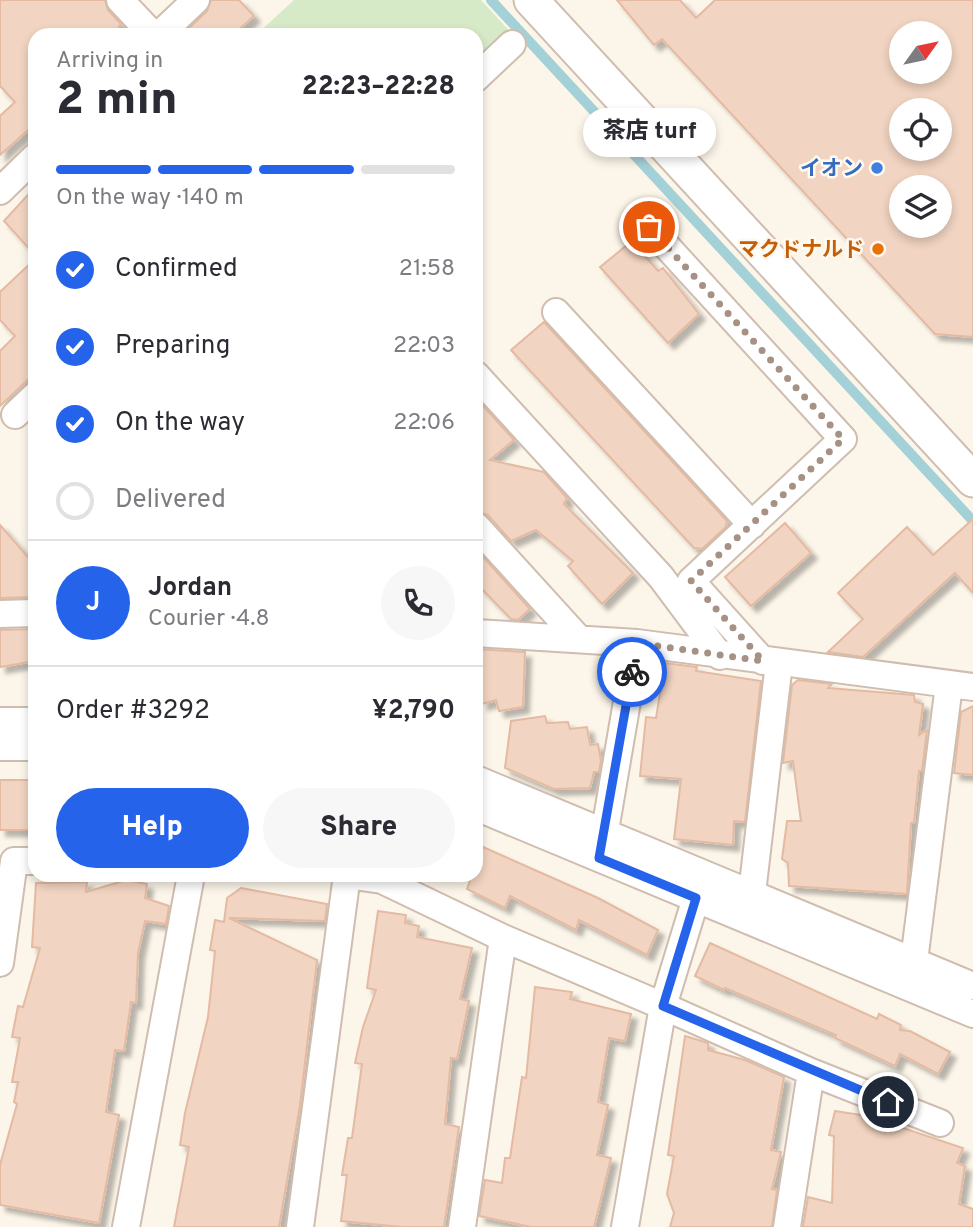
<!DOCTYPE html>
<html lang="en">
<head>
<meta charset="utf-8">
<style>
	:root { --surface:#fff; --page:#f7f7f7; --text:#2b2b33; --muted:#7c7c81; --line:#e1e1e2; --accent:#2563eb }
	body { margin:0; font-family:Overpass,"Noto Sans JP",sans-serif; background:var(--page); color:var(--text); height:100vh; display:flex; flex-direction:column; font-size:26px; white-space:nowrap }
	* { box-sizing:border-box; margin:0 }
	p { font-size:23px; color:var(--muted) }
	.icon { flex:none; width:38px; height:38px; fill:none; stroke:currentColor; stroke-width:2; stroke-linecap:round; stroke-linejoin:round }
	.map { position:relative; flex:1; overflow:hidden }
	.side { position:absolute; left:28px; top:28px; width:455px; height:854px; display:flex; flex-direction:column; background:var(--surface); border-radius:21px; box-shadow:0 4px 10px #0003 }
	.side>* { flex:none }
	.needle { width:46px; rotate:57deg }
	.controls { position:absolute; left:889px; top:21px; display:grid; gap:14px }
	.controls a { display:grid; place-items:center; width:63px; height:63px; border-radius:50%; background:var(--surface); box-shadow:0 4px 10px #0003; font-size:35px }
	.pin { position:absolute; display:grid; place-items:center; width:60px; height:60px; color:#fff; margin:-30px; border:4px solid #fff; border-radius:50%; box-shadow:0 2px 7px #0007 }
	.courier { position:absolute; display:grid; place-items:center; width:70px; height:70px; margin:-35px; border:5px solid #2563eb; border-radius:50%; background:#fff; color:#222; box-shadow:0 2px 9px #0007 }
	.bubble { position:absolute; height:49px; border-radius:24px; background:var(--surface); box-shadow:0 4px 10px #0003; font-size:23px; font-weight:800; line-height:49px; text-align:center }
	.head em { font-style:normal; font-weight:800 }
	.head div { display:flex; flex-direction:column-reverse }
	.head { display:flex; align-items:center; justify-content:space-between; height:119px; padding:0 28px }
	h1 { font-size:46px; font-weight:800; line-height:52px }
	.bar { display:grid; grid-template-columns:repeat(4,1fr); gap:10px 7px; align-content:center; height:84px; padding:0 28px }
	.bar i { height:9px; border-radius:5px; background:var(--line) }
	.bar .selected { background:var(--accent) }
	.bar p { grid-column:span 4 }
	.line { display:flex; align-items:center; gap:18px; padding:0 28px; border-top:2px solid var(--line) }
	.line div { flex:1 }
	.round { display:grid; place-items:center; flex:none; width:74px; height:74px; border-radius:37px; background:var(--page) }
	ol { padding:0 28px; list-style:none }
	li { display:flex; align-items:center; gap:21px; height:77px }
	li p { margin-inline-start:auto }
	li .icon { padding:7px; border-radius:50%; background:var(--accent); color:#fff; stroke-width:4 }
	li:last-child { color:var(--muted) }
	li i { width:38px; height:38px; border:4px solid var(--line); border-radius:50% }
	.action { display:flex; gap:14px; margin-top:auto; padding:14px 28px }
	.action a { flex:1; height:80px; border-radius:42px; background:var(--accent); color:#fff; font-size:28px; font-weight:800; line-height:80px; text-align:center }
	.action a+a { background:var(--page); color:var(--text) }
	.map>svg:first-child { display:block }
	.green { fill:#d6eac7 }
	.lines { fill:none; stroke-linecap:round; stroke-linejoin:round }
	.stream { stroke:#a4d1d8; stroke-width:10 }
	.building { fill:#f1d4c1; stroke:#e4baa2; stroke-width:2; fill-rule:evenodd; filter:url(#shadow) }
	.minor-casing { stroke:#cfbdaf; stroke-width:30 }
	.tertiary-casing { stroke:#cfbdaf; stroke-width:37 }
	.minor { stroke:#fff; stroke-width:26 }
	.tertiary { stroke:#fff; stroke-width:33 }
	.done { stroke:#a69184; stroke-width:7; stroke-dasharray:0 12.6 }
	.route { stroke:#2563eb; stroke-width:9 }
	.shop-dot { fill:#3f7fe0; stroke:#fff9f0; stroke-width:2.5 }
	.food-dot { fill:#e8710a; stroke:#fff9f0; stroke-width:2.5 }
	.labels { text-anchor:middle; stroke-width:5; stroke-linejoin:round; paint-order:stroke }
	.shop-label { font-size:21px; font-weight:bold; fill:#366cbe; stroke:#fff9f0; text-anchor:end }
	.food-label { font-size:21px; font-weight:bold; fill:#c56008; stroke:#fff9f0; text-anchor:end }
</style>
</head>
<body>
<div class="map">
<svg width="973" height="1227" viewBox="0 0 973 1227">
	<defs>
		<filter id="shadow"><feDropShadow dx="6" dy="6" stdDeviation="2" flood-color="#0004"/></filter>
	</defs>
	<rect width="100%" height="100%" fill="#fcf5e9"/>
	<path class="green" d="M294,0H481L514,36L476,70V35H256Z"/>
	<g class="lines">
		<path class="stream" d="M491,0L973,521"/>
	</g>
	<path class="building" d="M0,0H105L108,10L121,24L113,35H35V124L0,155V116L15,102L0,86Z
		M211,0H239L254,16L233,35H182L207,11Z
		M617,0H680L696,18L715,0H973V337L935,334L662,39L654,45ZM901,33H940V72H901ZM901,110H940V149H901ZM901,187H940V226H901Z
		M35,187V255L4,221Z
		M632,241L658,271L663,268L699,314L668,343L600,267Z
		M35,259V373L0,406V351L15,336L0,320V292Z
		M544,322L727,521L726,527L702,549L694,548L511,350Z
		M476,398L514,440L490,460L544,472L567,498L564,504L633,573L602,604L568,566L573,561L536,530L511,541L488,515L476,511Z
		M973,519V593L955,573L863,657L828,652L863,619L838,593L907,527L933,555Z
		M785,523L811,553L751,606L725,577Z
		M0,525L35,565V597L0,598Z
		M476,549L530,609L518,620L511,619L476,583Z
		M35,629V661L0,667V630Z
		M476,649L525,652L523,707L499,711L496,700L482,704Z
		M665,663L697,667L696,671L761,681L745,822L734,821L733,845L674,839L681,779L640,776L646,717L656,718Z
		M798,680L832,684L828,688L914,695L915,702L923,704L919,735L927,730L922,771H919L914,823H911L907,894L789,886L788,863L782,859L787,821H801L793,761L783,763L792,685Z
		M973,706V775L954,773L961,712Z
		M545,716L547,723L568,722L570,729L587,727L590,745L598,744L601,761L599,772H594L590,788L554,789L505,768L511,721Z
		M0,780H35V830H0Z
		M483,847L598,898L658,930L647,955L579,920L576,930L510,896L505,908L467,889L472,875H476Z
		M126,880L147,884L145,898L169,906L166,924L145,921L138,953L136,1003L131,1002L124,1051L115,1050L106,1112L119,1115L99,1223L0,1205V1165L17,1104L14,1102L18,1082H12L20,1038L12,1037L18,1006L23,1007L40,948L32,947L36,883L87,882L86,892Z
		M241,888L327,904L325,921L229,918L317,960L300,1105L279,1227H174L189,1147L180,1145L185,1113L208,1017L215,951L210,950L215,920L224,922L227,898Z
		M378,911L406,915L405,923L419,926L417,937L472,948L460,999L469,1001L457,1059L451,1058L445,1124L459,1127L444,1227H402L341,1221L347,1175H342L348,1138H352L362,1064L355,1063L363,1027L376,990L367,988Z
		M710,943L877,1019L879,1014L901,1025L900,1030L910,1031L950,1052L938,1074L900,1054L895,1066L835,1038L836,1035L725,988L724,990L695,976Z
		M535,987L572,992L570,999L631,1014L625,1041L609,1038L598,1102L608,1105L597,1155L611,1158L594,1227H531L479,1216L485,1180L502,1183L505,1158H510L522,1077L526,1078Z
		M685,1036L708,1043V1050L745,1060L784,1077L771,1150L781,1152L772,1189L777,1190L772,1227H670L674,1213L667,1194L674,1156L668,1155Z
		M835,1111L868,1116L867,1121L899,1124L900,1127L963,1148L957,1163L965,1166L959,1204L973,1209V1227H803L808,1197L832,1203L834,1136L829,1135Z"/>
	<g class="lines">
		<g class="minor-casing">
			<path id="minor" d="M120,0L153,35
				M159,35L196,0
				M476,78L512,44
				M0,191L35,157
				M649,227L843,439L691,581L763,661
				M556,312L752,525
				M476,375L661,577L720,656
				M15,415L35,396
				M476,526L579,639
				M0,614L35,613
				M476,633L637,643L973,687
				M0,721H35
				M0,747H35
				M476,779L973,986
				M476,807L973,1014
				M602,848L637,643
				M752,893L779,663
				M696,898L663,1006L811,1072L787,1227
				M914,961L949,685
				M0,963L14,861H35
				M811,1072L940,1123
				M126,1227L191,875
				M300,1227L347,875L382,880L503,938
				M462,1227L503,938L663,1006L625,1227"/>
		</g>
		<g class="tertiary-casing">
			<path id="tertiary" d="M531,0L973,480"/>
		</g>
		<use href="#minor" class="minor"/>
		<use href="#tertiary" class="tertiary"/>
	</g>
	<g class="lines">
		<path class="done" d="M632,672L637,643L763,661L691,581L843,439L649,227"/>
		<path class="route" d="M632,672L599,858L696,898L663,1006L888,1102"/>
	</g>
	<circle class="shop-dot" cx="877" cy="168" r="7"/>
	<circle class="food-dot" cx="878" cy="249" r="7"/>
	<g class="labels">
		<g class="shop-label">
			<text x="863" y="175">イオン</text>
		</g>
		<g class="food-label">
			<text x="864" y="256">マクドナルド</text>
		</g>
	</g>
</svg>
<div class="controls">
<a><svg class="needle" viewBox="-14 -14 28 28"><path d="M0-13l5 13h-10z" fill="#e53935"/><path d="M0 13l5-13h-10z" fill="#7c7c81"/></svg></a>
<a><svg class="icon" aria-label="locate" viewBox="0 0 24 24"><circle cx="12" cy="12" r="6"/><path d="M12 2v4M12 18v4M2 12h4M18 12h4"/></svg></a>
<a><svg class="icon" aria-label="layers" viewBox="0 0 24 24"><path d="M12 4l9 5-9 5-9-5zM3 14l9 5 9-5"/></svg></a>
</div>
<div class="pin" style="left:649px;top:227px;background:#ea580c"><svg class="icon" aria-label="bag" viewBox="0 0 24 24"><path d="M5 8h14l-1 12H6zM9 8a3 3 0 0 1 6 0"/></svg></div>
<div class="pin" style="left:888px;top:1102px;background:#1f2937"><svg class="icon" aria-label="home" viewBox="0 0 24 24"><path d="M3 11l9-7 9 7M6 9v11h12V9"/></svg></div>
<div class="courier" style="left:632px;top:672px"><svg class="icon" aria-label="bike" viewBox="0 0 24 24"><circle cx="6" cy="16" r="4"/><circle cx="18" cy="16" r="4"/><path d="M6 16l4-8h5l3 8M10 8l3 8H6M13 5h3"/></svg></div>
<div class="bubble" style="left:583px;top:108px;width:133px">茶店 turf</div>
<section class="side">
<div class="head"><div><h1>2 min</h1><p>Arriving in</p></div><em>22:23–22:28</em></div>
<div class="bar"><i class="selected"></i><i class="selected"></i><i class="selected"></i><i></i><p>On the way · 140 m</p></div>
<ol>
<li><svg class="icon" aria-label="check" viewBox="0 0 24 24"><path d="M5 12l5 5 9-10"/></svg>Confirmed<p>21:58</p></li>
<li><svg class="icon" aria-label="check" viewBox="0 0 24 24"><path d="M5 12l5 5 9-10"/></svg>Preparing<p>22:03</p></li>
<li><svg class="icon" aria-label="check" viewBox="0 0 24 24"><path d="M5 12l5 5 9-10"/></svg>On the way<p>22:06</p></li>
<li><i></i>Delivered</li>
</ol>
<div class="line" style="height:126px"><b class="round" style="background:var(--accent);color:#fff">J</b><div><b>Jordan</b><p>Courier · 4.8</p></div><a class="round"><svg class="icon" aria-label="phone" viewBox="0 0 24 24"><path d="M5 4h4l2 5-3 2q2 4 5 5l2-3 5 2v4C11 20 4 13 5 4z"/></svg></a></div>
<div class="line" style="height:91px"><div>Order #3292</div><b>¥2,790</b></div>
<div class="action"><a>Help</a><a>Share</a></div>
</section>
</div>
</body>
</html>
